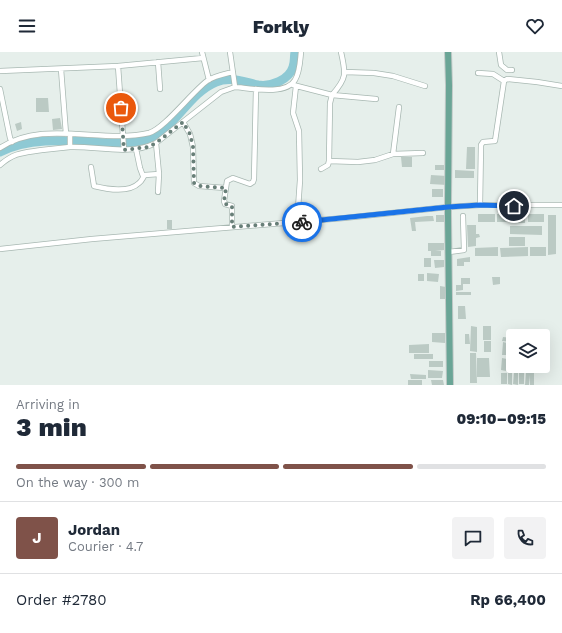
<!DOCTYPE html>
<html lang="en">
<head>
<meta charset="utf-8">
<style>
	:root { --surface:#fff; --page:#f2f2f3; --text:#1f2937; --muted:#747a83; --line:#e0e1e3; --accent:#7f5249 }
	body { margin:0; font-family:"Work Sans",sans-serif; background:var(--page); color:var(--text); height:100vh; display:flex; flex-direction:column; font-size:15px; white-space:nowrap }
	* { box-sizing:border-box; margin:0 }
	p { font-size:13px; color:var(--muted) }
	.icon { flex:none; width:22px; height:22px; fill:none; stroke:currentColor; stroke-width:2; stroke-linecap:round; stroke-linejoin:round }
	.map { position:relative; height:333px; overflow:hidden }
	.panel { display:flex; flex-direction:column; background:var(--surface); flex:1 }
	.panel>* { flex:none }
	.tools { position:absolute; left:506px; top:277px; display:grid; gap:8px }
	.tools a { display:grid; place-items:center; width:44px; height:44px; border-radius:4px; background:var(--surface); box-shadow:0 4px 16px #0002; font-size:20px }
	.pin { position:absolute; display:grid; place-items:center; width:34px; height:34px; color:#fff; margin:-17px; border:2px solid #fff; border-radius:50%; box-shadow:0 1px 4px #0007 }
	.courier { position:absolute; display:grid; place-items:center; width:40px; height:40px; margin:-20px; border:3px solid #1a73e8; border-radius:50%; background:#fff; color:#222; box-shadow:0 1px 5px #0007 }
	.summary em { font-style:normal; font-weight:800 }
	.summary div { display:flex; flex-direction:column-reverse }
	.summary { display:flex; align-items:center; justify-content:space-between; height:68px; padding:0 16px }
	h1 { font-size:26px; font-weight:800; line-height:30px }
	.bar { display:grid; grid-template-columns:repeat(4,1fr); gap:6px 4px; align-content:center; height:48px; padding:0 16px }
	.bar i { height:5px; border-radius:3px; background:var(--line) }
	.bar .selected { background:var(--accent) }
	.bar p { grid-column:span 4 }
	.line { display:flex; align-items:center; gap:10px; padding:0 16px; border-top:1px solid var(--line) }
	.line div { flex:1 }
	.round { display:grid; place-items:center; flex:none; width:42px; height:42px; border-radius:4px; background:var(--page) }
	header { display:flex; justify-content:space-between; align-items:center; height:52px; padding:0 16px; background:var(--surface); font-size:18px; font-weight:800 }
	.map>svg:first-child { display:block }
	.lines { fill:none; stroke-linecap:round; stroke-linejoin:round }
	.river { stroke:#8ec9d4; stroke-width:9 }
	.building { fill:#bbcac4 }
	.minor-casing { stroke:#a8b8b2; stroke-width:6 }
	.major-casing { stroke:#c2cac8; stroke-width:8 }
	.minor { stroke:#fff; stroke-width:4.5 }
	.major { stroke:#6aa596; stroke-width:6 }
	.major-bridge-casing { stroke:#c2cac8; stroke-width:8; stroke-linecap:butt }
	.major-bridge { stroke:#6aa596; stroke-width:6 }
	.done { stroke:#687f78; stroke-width:4; stroke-dasharray:0 7.2 }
	.route { stroke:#1a73e8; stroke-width:5 }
</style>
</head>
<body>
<header><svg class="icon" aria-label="menu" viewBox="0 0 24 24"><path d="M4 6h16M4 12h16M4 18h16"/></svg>Forkly<svg class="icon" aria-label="heart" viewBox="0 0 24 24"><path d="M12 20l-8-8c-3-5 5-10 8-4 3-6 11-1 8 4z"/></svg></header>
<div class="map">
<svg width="562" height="333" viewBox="0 0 562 333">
	<rect width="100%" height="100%" fill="#e6efeb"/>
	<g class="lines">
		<path class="river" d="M0,100C27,86 63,88 92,90C109,91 128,93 144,88C175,79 187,42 216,30C230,24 244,30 258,33C271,35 289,28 293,15C295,10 294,5 295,0"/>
	</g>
	<path class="building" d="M36,46H48L49,60H36Z
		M60,66L62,77L53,78L52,67Z
		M21,70L22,77L17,79L15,72Z
		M467,95H475V117H466Z
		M401,105H412V115H402Z
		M435,113H444V118H435Z
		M455,118L474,119V126H455Z
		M431,123L447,124V133L430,132Z
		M432,137H443V145H432Z
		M478,162H495V170H478Z
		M497,162H508V170H497Z
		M509,162H525V171H509Z
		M528,162H544V170H528Z
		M436,163H444V170H436Z
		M548,163H556V202L548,203Z
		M427,164H433L434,169L415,170L416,179H412L410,166Z
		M167,168H172V177H167Z
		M467,173H476V182H479L480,185L476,186V194L468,195Z
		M510,174H542V183L510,182Z
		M509,185H525V194H509Z
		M428,191H444V198L435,199H441V204H431V199H428Z
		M498,195V204H475V196Z
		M528,195V204L501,205L500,196Z
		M530,195H546V204H530Z
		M470,205V210H464V214H457V207Z
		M424,206H431V215H424Z
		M434,208H444V215L435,216Z
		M427,221L439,222L438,230L427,229Z
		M418,222H424V229H418Z
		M492,225H500V232L493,233Z
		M461,226H470V232H463V238L456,239V233H461Z
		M440,234L446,235V247H440Z
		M456,240H471V243H456Z
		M458,254H465L466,267H458Z
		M471,274L477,275V300L470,299Z
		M483,274H491V288H483Z
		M432,281H445V291L432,290Z
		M465,282H469L470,292H465Z
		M503,285L513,286V290L502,289Z
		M484,289H491V300H484Z
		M503,290L507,291L506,303H502Z
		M508,291H513L512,303H507Z
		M429,292V301H409V293Z
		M470,301H476L477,331H470Z
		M414,302H433V307H414Z
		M477,306H489L490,325H477Z
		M502,306L507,307L506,319L501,318Z
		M508,306H512V319H508Z
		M429,309H443V315H429Z
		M428,318L443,319L442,326H428Z
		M501,321H507V332H501Z
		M508,321H512V333L508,332Z
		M514,321H518V333L513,332Z
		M519,321H524V332H519Z
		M526,321H534V333H530V323L529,333H525Z
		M410,322L426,323V327H411Z
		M408,328H422V333H408Z
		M431,328H443L444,333H432Z"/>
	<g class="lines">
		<g class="minor-casing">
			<path id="minor" d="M202,0L209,28
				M230,0L235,35
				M499,0L501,13L507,18H512
				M158,10L160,37
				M118,14L203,6
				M61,17L66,82
				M0,19L118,14L124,98
				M345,20L374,21L393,24L425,34
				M478,21L493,22L504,29
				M293,33L332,43L330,51L329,109L328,113L321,117
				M296,34L293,61L299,79L300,128L297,171
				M0,37L10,86L12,90
				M332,43C347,26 346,22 341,0
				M332,43L376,47
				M183,70L190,82L193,95L194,131L199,134L225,136
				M70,83V95
				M0,96C43,67 101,92 149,81C164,77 192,40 207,29C214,24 225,22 233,20
				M136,97L140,116L143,124
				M393,102L399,55
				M329,109L358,110L375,108L393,102L423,101
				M0,113C15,100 23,101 42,98C52,97 61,96 70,95C99,94 129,104 156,91L221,40L235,35C249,36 286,44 295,28C300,20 300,9 301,0
				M91,115L94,134C106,137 129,141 139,131C142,129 143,125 145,123L159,122L156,91
				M158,140L159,122
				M480,153L481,93L483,90L495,89L504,29L507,27L537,30L562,34
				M232,175V154L225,152L224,149L227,129L233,126L250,132L253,130L254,127L256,37
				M0,197L92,187L344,166L448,155L480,153H562
				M449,200L464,198L463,164"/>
		</g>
		<g class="major-casing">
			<path id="major" d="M448,0L449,33L448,152
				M448,163L450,333"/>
		</g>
		<use href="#minor" class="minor"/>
		<use href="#major" class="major"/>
		<g class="major-bridge-casing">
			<path id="major-bridge" d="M448,152V163"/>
		</g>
		<use href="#major-bridge" class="major-bridge"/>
	</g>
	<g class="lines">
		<path class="done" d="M121,56L124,98L148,95L156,91L183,70L190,82L193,95L194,131L199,134L226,136L224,149L225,152L232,154V175L302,170"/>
		<path class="route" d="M302,170L448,155L480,153L514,154"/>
	</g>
</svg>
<div class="tools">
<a><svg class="icon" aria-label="layers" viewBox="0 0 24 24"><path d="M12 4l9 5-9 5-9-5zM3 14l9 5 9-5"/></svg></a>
</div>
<div class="pin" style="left:121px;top:56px;background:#ea580c"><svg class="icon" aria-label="bag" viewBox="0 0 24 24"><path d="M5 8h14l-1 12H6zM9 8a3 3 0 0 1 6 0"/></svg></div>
<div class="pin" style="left:514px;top:154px;background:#1f2937"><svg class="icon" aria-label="home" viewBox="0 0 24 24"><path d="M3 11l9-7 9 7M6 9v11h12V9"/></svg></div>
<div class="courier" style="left:302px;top:170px"><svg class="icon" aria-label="bike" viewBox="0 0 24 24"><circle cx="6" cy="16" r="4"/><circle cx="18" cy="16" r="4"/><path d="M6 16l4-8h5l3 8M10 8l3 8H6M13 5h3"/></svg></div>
</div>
<section class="panel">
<div class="summary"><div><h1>3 min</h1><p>Arriving in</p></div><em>09:10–09:15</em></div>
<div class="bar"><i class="selected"></i><i class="selected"></i><i class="selected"></i><i></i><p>On the way · 300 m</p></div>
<div class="line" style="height:72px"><b class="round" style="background:var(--accent);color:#fff">J</b><div><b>Jordan</b><p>Courier · 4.7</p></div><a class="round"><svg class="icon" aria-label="chat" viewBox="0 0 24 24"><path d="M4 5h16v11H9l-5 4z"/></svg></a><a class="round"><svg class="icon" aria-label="phone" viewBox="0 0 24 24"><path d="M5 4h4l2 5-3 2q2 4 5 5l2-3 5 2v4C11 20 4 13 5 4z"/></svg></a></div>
<div class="line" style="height:52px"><div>Order #2780</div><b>Rp 66,400</b></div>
</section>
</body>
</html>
